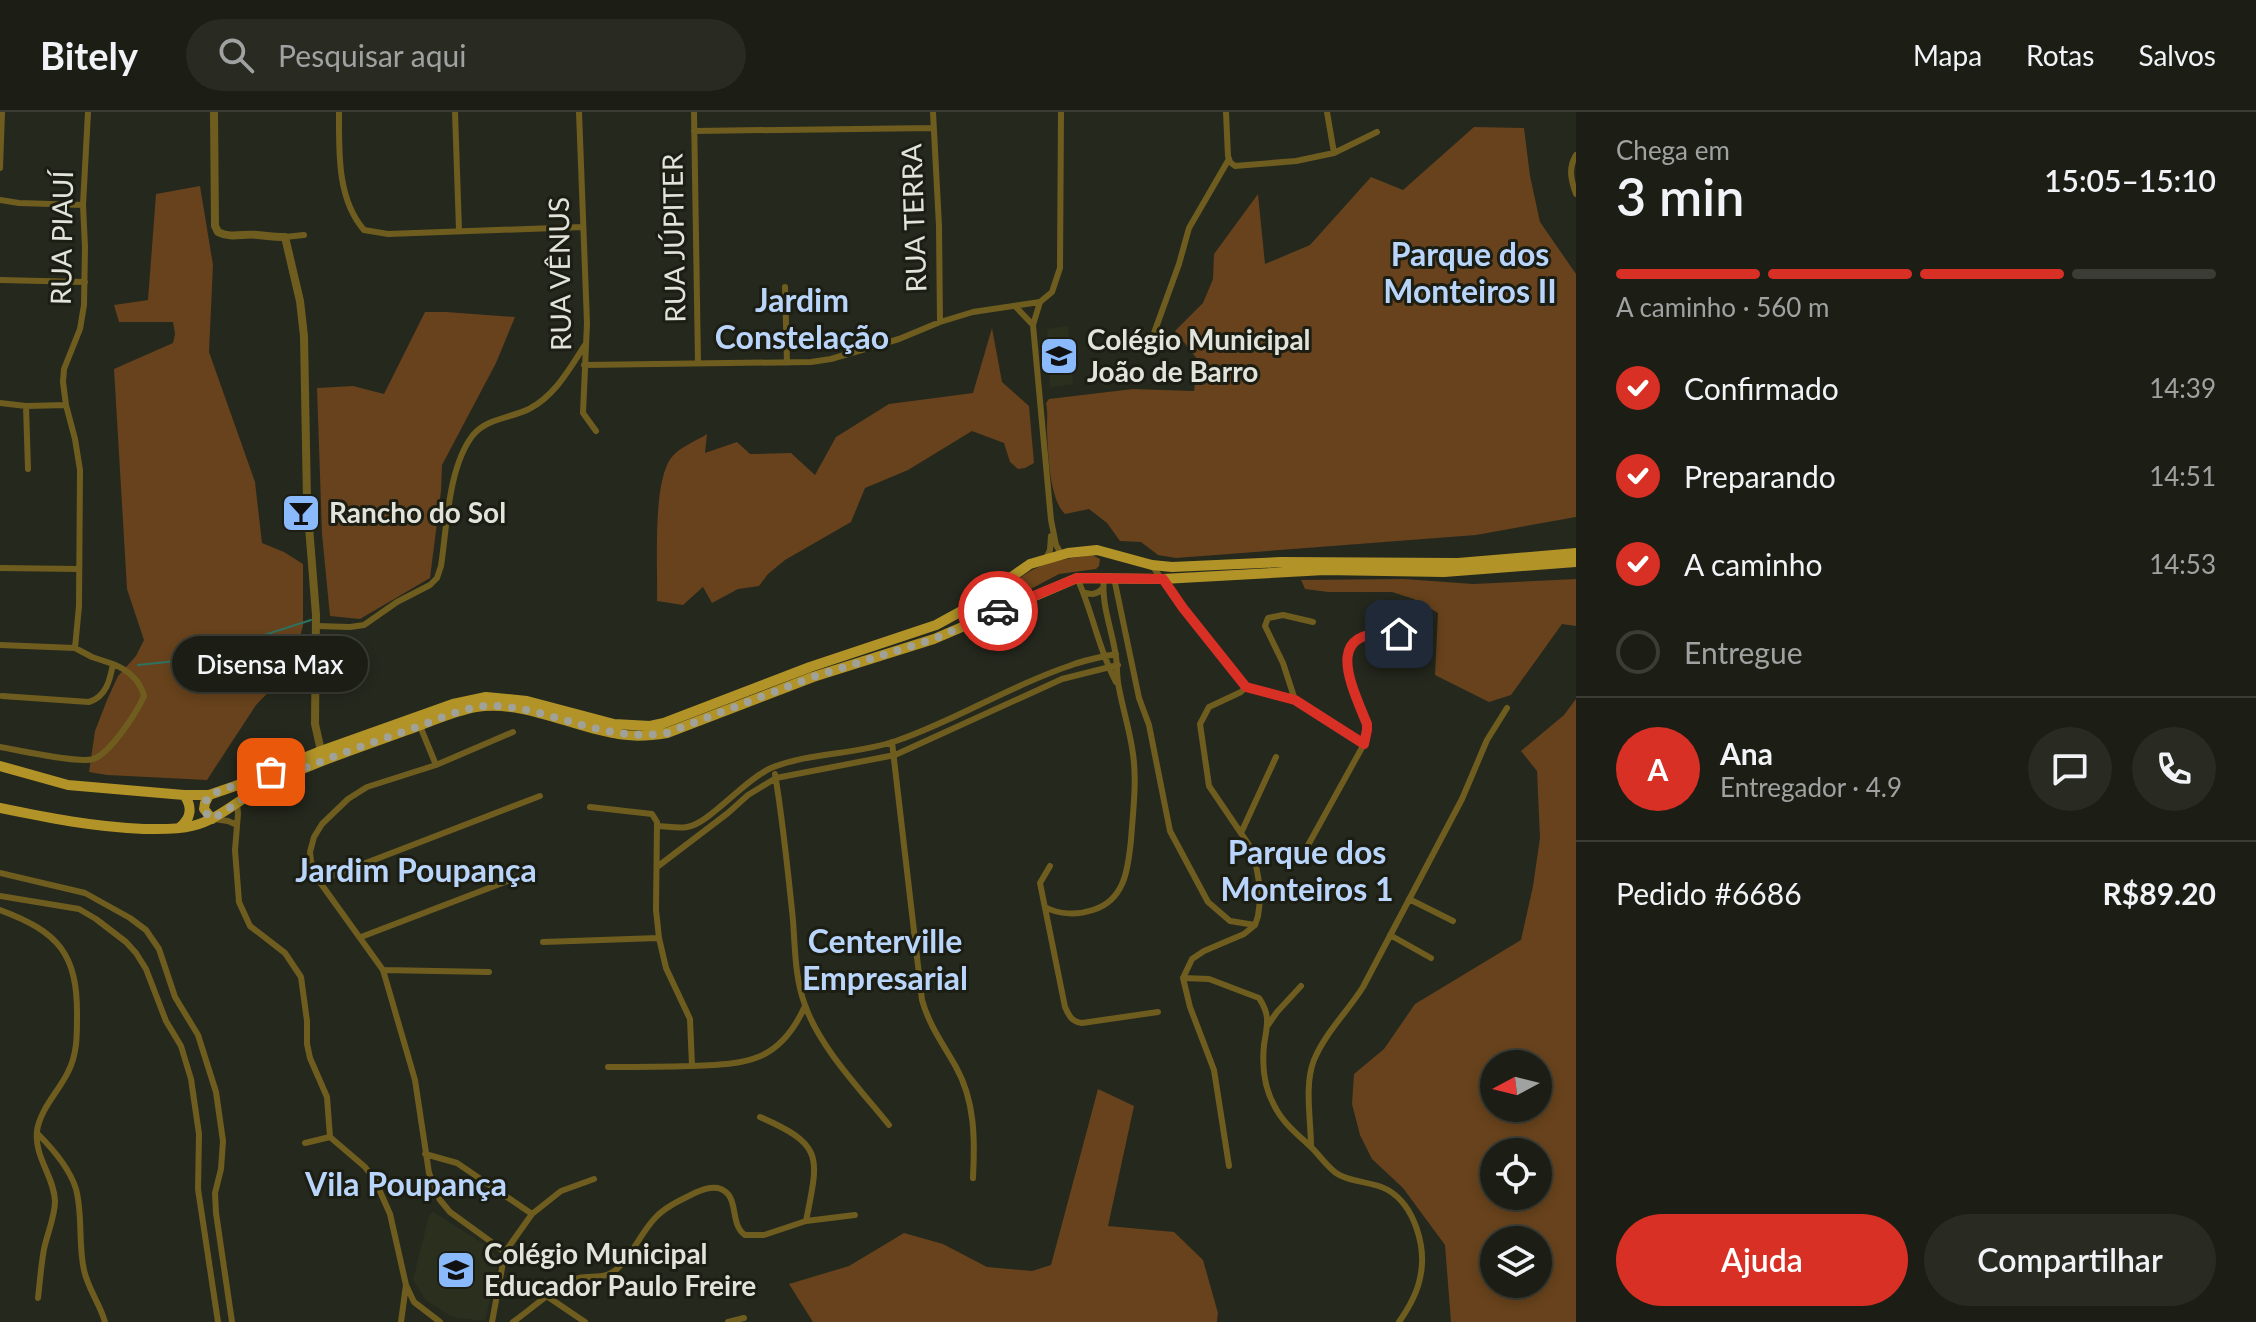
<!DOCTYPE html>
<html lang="pt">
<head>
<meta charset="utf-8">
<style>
	:root { --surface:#1c1e16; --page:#292b23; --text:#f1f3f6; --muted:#a0a2a1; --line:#3a3c35; --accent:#d93025 }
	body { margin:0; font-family:Lato,sans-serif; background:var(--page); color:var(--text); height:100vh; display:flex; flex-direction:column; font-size:30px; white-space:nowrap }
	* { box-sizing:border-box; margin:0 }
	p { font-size:26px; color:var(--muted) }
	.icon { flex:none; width:44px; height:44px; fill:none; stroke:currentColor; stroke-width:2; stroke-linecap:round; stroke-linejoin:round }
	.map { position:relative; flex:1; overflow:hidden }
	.sheet { display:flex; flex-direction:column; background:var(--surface); width:680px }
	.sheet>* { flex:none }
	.needle { width:52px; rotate:263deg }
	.controls { position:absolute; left:1480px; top:938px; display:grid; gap:16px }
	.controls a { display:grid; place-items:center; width:72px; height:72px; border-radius:50%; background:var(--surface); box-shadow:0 4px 12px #0003,0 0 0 2px var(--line); font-size:40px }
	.pin { position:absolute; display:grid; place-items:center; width:68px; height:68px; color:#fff; margin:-34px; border-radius:16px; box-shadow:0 4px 12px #0006 }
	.courier { position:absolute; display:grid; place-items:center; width:80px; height:80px; margin:-40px; border:6px solid #d93025; border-radius:50%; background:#fff; color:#222; box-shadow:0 2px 10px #0007 }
	.bubble { position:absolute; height:56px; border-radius:28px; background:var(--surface); box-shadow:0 4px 12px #0003,0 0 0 2px var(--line); font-size:26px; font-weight:600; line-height:56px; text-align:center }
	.headline em { font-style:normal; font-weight:600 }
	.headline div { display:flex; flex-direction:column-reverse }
	.headline { display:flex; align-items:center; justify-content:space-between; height:136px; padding:0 40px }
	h1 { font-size:52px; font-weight:600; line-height:60px }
	.bar { display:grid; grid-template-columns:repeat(4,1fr); gap:12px 8px; align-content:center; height:96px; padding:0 40px }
	.bar i { height:10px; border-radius:6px; background:var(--line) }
	.bar .on { background:var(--accent) }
	.bar p { grid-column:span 4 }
	.line { display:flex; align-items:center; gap:20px; padding:0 40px; border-top:2px solid var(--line) }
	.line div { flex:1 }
	.round { display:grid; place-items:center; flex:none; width:84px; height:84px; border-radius:42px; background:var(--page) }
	ol { padding:0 40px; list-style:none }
	li { display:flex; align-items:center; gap:24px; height:88px }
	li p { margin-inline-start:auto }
	li .icon { padding:8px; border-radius:50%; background:var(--accent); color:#fff; stroke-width:4 }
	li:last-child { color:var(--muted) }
	li i { width:44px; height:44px; border:4px solid var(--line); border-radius:50% }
	.action { display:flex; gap:16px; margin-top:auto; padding:16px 40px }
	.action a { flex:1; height:92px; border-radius:48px; background:var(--accent); color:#fff; font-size:32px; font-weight:600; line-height:92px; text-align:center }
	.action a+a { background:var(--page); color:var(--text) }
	header { display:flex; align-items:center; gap:48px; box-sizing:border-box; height:112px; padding:0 40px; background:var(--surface); border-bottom:2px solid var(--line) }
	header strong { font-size:38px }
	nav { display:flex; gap:44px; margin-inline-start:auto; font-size:28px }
	.search { width:560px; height:72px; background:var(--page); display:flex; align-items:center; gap:20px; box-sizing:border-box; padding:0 28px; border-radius:44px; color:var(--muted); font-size:30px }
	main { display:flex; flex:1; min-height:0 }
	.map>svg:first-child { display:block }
	.built { fill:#2b301e }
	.green { fill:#6d451b }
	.forest { fill:#67421c; fill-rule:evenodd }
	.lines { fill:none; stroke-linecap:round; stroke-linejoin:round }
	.stream { stroke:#2e7261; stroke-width:2 }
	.minor { stroke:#6f5d1f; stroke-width:6 }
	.tertiary { stroke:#6f5d1f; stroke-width:8 }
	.primary { stroke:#b19328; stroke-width:10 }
	.done { stroke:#a0a299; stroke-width:8; stroke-dasharray:0 14.4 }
	.route { stroke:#d93025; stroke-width:10 }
	.labels { text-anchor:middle; stroke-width:6; stroke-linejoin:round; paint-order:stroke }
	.street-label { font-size:28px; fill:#e2e4dc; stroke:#1c1e13 }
	.poi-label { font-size:28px; font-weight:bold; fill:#e2e4dc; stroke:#1c1e13; text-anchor:start }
	.quarter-label { font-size:32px; font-weight:bold; fill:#bad5fb; stroke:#1c1e13 }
</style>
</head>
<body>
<header>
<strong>Bitely</strong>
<div class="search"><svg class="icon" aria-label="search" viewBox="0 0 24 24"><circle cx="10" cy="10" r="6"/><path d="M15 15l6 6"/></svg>Pesquisar aqui</div>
<nav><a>Mapa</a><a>Rotas</a><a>Salvos</a></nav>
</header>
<main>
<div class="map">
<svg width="1576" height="1210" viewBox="0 0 1576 1210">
	<rect width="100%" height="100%" fill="#25281d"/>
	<path class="built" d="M1068,214L1073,272L1050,275L1047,217Z
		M433,1100L490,1136L499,1149L485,1209L452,1205L426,1188L413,1168L429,1104Z"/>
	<path class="green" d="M1092,443L1100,447L1099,454L1096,457L1059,462L1025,480L1015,482L1011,474C1035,450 1060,448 1092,443Z"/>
	<path class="forest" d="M1474,15L1524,16L1530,64L1540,110L1576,162V405L1476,423L1176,446L1158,443L1141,430L1120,429L1107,411L1089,397L1065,402C1049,387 1048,339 1047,317C1047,308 1048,300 1046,291L1049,287L1133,277L1194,279L1198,248L1175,219L1203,191L1213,167L1214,142L1258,82L1265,152L1310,133L1371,65L1403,78Z
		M200,74L213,153L209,240L255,370L262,431L284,440L303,452V513L293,555L256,593L207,668L107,663L89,660L95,619L107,588L118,564L136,544L144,528L127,477L114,257L173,231L175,222L173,210H119L114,193L148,188L156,82Z
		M425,200H446L515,205L496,251L442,353L441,379L430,466L360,507L330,504L322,422L317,276L353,274L384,282Z
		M992,216L1002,270L1029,294L1034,351L1025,356L1018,357L1010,350L1004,331L972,319L908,358L865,376L851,410L785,448L768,462L759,474L738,477L712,491L703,475L683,493L657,489C658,456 652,372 671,346C678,336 696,329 707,322L705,341L737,330L750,342L791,341L815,363L836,325L889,292L973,281Z
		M1404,467L1473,472L1576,467V514L1562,512L1511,583L1489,590L1435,563L1438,501L1414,487L1392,480H1328L1305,477L1301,468Z
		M1576,587V1210H1451L1445,1133L1403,1076L1372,1047L1360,1023L1352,992L1354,962L1384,937L1415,892L1521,828L1533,774L1540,726L1537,659L1521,639L1564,603ZM1494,952H1538V996H1494ZM1494,1040H1538V1084H1494ZM1494,1128H1538V1172H1494Z
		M1098,977L1134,994L1108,1114L1174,1120L1203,1148L1218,1201L1217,1210H813L789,1172L849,1154L904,1121L943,1132L987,1155L1032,1159L1051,1153Z"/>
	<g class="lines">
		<path class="stream" d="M138,553L186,548L311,508"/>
		<path class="minor" d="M339,0C339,40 337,87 364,118L388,122L582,115
			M455,0L459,118
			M579,0L587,211L583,301L596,319
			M694,0L698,251
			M933,0L939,114L940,210
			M1226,0L1228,44L1230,50L1235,54L1296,49L1334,41L1377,20
			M1327,0L1334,41
			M694,19L933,16
			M1576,43C1568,56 1571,68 1576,82
			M0,56L2,0
			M0,88L19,91L83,93
			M285,125L304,123
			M0,168L85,170
			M785,175L787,251
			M1015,194L1033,213L1051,408L1056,433L1062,443
			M1033,213L1040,190
			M1154,221L1179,152L1189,116L1229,47
			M584,253L811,250L831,247L899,227L940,210L973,200L1040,190L1052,180L1060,156L1061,0
			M0,291L26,294L66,293
			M26,294L28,357
			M1046,446L1050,438L1051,424
			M1153,455L1183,496L1246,575
			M0,456L79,457
			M1077,466C1093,500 1098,537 1116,570
			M1114,466L1139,586L1149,613L1170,719L1208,790L1230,809L1255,813
			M1083,480C1091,483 1097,483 1103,476
			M316,514L350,515L364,513L397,490L430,473L437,466L441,454C447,415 448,355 473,323C487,306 511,306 529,297C555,284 570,256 585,233
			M0,533L75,536L92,545L113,552C110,568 106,585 89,590L2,584
			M75,536L79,494L80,358L75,327L66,293L63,270L64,257L80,217L84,193L85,135L83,93L88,0
			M1246,575L1295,588L1364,632
			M1295,588L1283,551L1265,514L1268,506L1283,503L1313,510
			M420,614L436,653
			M892,630L922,888C929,913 943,932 956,955C975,989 975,1027 973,1066
			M0,635C18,638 79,652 93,647C110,642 137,600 144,584C140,569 128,558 113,552
			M775,662C783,710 788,759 793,808C795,836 795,867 805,893C820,936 861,978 889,1013
			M237,691L238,702L235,738L239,790L250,814L285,841L301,865L307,909V932L310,946L327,985L330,1025L365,1055L375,1068L390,1102L406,1173L414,1190L440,1210
			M590,695L652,702L657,710L656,798L659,826L666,856L690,907L692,954
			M214,707L228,709L237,713
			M657,714C666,714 678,717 687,715C709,712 744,668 771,656C810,640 855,643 896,629C955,609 1009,574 1069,554C1084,548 1100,545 1116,542
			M1241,721L1276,645
			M1307,735L1364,632C1366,626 1368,620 1367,614C1362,586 1328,551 1359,527C1375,515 1396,521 1413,526
			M1050,754L1040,771L1065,895C1069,904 1072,910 1082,911L1158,900
			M657,755L728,701L748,683L776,666L895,643L1062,567L1118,553
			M0,761L85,781L130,806L146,818L159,837L175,885L198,923L216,980L223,1029L221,1057L215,1081L216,1101L232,1210
			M319,769L540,684
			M0,784L79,797L96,807L126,830L136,841L146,857L166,909L181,934L191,967L199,1022L198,1077L218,1210
			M1409,787L1453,809
			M1045,795C1059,803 1078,803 1093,798C1125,788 1128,757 1131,728C1133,699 1137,670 1133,642C1130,619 1123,598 1119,576C1116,564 1118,551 1115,539C1111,515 1101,491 1104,466
			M0,798C59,820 78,842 77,906C77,924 77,943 68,960C59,979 40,997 37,1019C34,1045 54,1064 55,1089C55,1105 47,1122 44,1137C41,1153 40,1169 38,1186
			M1390,823L1431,846
			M361,825L518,765
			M543,830L659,826
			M383,858L489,860
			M1183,866L1209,867L1259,886C1271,904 1267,913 1264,933C1262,953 1264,975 1274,993C1283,1012 1300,1024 1315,1039C1321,1046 1328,1055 1336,1061C1350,1071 1372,1069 1388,1078C1415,1094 1427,1136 1420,1166C1417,1182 1408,1197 1399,1210
			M1268,913L1277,900L1301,874
			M608,955C635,955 662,955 689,954C745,952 779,952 805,894
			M760,1005C824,1033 819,1044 806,1109
			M37,1021C52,1036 70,1057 76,1077C83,1103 78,1132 84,1158C88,1177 100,1192 105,1210
			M305,1031L330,1025
			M1311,1035C1311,1008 1304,973 1314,948C1325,921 1348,899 1363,875L1462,687L1487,628L1507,596
			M425,1042L457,1051L532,1102
			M1229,1054L1214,958L1190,895L1183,866L1192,847L1204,839L1244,822L1255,813L1258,804L1261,781L1255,748L1249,733L1209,674L1200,612L1209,595L1241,580L1246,575
			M505,1140L450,1100L440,1088L429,1061L415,968L383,858L319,769L311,749L310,740L314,725L322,712L348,687L367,675L436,653L513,620
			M548,1185L585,1210
			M401,1210L406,1173
			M492,1210L505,1140L532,1102L561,1079L594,1067
			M513,1210C529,1199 562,1169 579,1166C594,1163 607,1168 619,1155C633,1141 641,1121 655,1106C666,1094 683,1087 697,1080C704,1077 713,1074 721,1077C740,1085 729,1112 745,1123H764L806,1109L855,1103
			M728,1210L744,1206"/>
		<path class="tertiary" d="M214,0L215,114L218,120C231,127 244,121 258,123C268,124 276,125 285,125L300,189L304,224L307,389L316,503L315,612L321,639"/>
		<path class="primary" d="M1013,465C1004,480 1008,485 1024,488
			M0,654L68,673L184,683H209L238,673L321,639L453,592L486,585L527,589L614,612L650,614L664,611L810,555L936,513L969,495L1030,452L1068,441L1097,438L1152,453L1172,455L1281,450L1458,451L1576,441
			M209,683L205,691L204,697L212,707
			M0,696C48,706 95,715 144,717C160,717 176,718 192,714C218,708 238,688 261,676C308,652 358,636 407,618C430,610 453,599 476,595C523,588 568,613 613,621C630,625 649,624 667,621L813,565L934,527L1077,466L1163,467L1325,458L1444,460L1576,450
			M179,716C191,707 193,695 184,683"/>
	</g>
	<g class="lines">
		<path class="done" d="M271,660L209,683L205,691L206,701L212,707C228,698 242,686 258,678C309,651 364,634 417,615C444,605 470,592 499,594C558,599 606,631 667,621L813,565L934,527L998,499"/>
		<path class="route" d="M998,499L1077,466L1163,467L1183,496L1246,575L1295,588L1364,632L1367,618V612C1349,568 1322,514 1399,522"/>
	</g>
	<defs>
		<g id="school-square" transform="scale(2)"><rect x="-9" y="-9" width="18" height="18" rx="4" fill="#8abafc" stroke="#1c1e13"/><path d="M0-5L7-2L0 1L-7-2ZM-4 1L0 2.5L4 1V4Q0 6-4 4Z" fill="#111"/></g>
		<g id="bar-square" transform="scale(2)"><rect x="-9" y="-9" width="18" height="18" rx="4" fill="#8abafc" stroke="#1c1e13"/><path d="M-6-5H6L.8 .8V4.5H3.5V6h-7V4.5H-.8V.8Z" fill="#111"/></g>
	</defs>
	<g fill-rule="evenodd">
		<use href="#school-square" x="1059" y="244"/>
		<use href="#bar-square" x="301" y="401"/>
		<use href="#school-square" x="456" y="1158"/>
	</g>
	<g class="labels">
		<g class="street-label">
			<text transform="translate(914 106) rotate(-92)" y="10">RUA TERRA</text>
			<text transform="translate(62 126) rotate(-89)" y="10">RUA PIAUÍ</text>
			<text transform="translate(674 126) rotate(-91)" y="10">RUA JÚPITER</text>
			<text transform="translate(560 162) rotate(-91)" y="10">RUA VÊNUS</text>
		</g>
		<g class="poi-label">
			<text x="1087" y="238">Colégio Municipal<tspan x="1087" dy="32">João de Barro</tspan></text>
			<text x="329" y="411">Rancho do Sol</text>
			<text x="484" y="1152">Colégio Municipal<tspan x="484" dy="32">Educador Paulo Freire</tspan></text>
		</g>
		<g class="quarter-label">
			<text x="1470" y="154">Parque dos<tspan x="1470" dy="37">Monteiros II</tspan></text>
			<text x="802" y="200">Jardim<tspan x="802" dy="37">Constelação</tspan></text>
			<text x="1307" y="752">Parque dos<tspan x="1307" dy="37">Monteiros 1</tspan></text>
			<text x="416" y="770">Jardim Poupança</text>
			<text x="885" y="841">Centerville<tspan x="885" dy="37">Empresarial</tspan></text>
			<text x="406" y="1084">Vila Poupança</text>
		</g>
	</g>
</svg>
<div class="controls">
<a><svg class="needle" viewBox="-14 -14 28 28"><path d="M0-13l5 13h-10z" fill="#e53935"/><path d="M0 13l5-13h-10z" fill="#a0a2a1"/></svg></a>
<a><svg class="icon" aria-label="locate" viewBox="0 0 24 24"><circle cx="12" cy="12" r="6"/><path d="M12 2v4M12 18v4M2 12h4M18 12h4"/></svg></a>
<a><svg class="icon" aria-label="layers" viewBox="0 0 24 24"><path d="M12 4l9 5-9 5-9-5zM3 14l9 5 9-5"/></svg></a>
</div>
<div class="pin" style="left:271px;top:660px;background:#ea580c"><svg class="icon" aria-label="bag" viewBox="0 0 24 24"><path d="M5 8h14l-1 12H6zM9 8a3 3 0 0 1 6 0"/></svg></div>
<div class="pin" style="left:1399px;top:522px;background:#1f2937"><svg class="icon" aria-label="home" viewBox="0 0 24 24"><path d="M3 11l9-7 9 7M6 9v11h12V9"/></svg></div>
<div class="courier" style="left:998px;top:499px"><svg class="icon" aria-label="car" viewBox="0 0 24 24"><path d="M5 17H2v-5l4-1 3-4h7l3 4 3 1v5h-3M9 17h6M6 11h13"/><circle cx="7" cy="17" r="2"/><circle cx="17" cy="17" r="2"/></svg></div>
<div class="bubble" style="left:172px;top:524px;width:196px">Disensa Max</div>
</div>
<section class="sheet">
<div class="headline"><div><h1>3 min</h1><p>Chega em</p></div><em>15:05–15:10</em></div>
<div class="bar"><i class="on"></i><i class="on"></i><i class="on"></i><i></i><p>A caminho · 560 m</p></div>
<ol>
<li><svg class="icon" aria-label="check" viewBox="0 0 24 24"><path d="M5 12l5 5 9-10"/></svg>Confirmado<p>14:39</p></li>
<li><svg class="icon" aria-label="check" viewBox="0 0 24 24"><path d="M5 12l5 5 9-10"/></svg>Preparando<p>14:51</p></li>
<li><svg class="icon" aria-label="check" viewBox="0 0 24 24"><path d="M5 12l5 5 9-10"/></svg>A caminho<p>14:53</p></li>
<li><i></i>Entregue</li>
</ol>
<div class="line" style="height:144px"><b class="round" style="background:var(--accent);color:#fff">A</b><div><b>Ana</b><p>Entregador · 4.9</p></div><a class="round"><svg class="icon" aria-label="chat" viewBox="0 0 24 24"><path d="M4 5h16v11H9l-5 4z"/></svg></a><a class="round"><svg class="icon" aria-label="phone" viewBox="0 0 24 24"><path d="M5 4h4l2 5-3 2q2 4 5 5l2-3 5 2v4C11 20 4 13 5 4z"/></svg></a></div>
<div class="line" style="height:104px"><div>Pedido #6686</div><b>R$89.20</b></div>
<div class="action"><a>Ajuda</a><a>Compartilhar</a></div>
</section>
</main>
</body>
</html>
